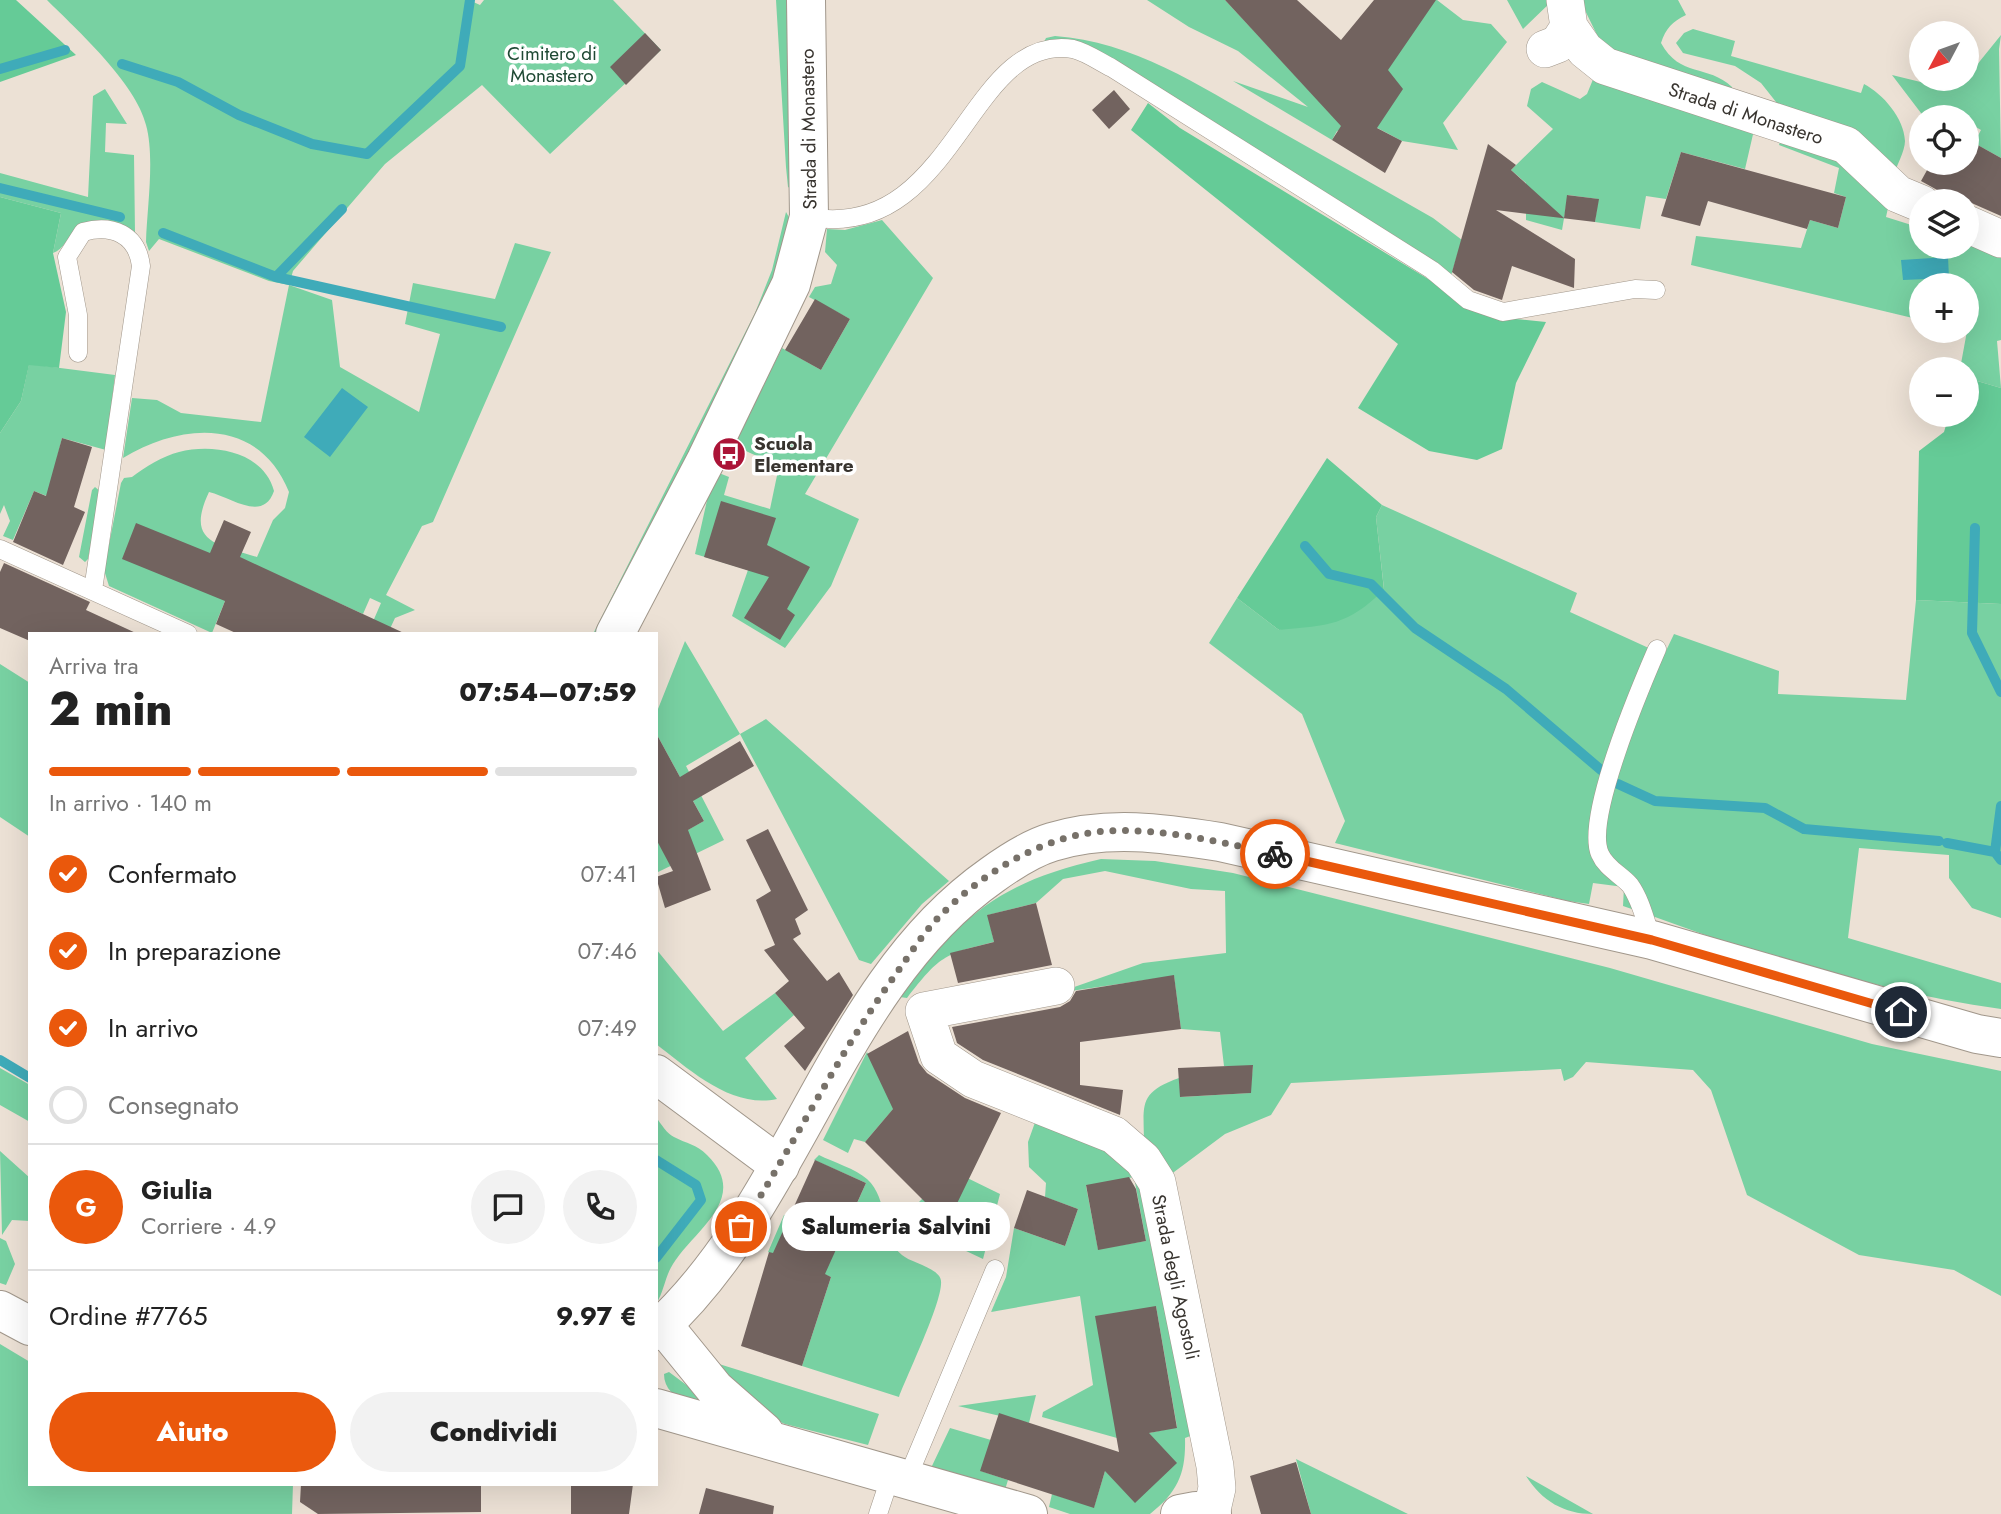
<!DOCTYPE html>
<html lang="it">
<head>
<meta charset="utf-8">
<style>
	:root { --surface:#fff; --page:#f2f2f2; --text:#222; --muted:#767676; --line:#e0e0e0; --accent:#ea580c }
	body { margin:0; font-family:Jost,sans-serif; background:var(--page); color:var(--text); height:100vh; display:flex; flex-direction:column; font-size:26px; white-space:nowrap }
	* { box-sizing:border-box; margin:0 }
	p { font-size:23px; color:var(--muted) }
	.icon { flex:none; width:38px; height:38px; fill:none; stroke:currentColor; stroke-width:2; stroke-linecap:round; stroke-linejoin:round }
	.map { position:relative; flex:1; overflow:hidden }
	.drawer { position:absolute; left:28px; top:632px; width:630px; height:854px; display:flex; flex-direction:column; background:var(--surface); border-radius:0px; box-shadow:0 7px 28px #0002 }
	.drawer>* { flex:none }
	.needle { width:46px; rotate:229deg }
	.tools { position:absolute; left:1909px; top:21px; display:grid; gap:14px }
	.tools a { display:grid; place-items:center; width:70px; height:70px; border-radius:50%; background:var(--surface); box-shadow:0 7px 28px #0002; font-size:35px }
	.pin { position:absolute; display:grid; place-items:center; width:60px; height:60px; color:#fff; margin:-30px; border:4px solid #fff; border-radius:50%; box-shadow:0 2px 7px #0007 }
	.courier { position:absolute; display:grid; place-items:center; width:70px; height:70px; margin:-35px; border:5px solid #ea580c; border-radius:50%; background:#fff; color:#222; box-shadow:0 2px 9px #0007 }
	.bubble { position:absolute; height:49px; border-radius:24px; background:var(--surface); box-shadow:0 7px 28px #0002; font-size:23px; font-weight:800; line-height:49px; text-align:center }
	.head em { font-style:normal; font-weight:800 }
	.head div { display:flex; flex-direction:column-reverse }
	.head { display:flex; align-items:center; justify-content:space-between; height:119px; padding:0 21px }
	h1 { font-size:46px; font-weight:800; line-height:52px }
	.bar { display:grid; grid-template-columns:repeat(4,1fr); gap:10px 7px; align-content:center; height:84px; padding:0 21px }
	.bar i { height:9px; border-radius:5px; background:var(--line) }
	.bar .on { background:var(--accent) }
	.bar p { grid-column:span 4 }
	.line { display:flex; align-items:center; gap:18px; padding:0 21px; border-top:2px solid var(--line) }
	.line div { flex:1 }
	.round { display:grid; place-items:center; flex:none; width:74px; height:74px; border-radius:37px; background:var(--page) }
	ol { padding:0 21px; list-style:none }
	li { display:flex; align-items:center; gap:21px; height:77px }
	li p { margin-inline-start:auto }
	li .icon { padding:7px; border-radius:50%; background:var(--accent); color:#fff; stroke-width:4 }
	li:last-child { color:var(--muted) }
	li i { width:38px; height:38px; border:4px solid var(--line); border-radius:50% }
	.cta { display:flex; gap:14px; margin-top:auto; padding:14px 21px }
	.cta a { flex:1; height:80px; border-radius:42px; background:var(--accent); color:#fff; font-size:28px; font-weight:800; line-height:80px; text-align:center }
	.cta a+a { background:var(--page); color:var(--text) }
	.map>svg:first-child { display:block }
	.green { fill:#78d1a2; fill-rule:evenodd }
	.forest { fill:#65cb97 }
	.water { fill:#3fabb9 }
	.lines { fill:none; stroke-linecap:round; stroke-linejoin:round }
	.stream { stroke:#3fabb9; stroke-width:10 }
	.building { fill:#72635f }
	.lane-casing { stroke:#a1978b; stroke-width:19 }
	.street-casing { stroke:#a1978b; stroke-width:38 }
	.secondary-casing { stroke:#a1978b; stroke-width:40 }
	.primary-casing { stroke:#a1978b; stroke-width:40 }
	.lane { stroke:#fff; stroke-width:18 }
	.street { stroke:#fff; stroke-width:37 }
	.secondary { stroke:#fff; stroke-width:38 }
	.primary { stroke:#fff; stroke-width:38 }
	.done { stroke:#777169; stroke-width:7; stroke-dasharray:0 12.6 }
	.route { stroke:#ea580c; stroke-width:9 }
	.labels { text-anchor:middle; stroke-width:7; stroke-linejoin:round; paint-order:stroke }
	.park-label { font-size:19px; fill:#1f4934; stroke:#fff }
	.street-label { font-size:19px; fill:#38342f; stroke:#fff }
	.poi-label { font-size:19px; font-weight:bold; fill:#38342f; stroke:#fff; text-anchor:start }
</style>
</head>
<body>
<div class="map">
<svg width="2001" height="1514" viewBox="0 0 2001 1514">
	<rect width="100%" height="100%" fill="#ece1d5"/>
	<path class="green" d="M47,0H469L480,5L484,0H613L661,50L550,154L482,85L385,164L293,271L289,285L332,300L340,367L419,412L440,334L405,324L413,283L495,299L515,243L551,252L433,522L422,526L386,595L415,610L395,618L388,633H368L381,603L370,598L363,614L242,559L212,633L109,586L104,570L121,483L124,478L132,477C145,467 163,456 179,452C214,443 264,452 274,491C263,523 231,497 209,492C186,541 214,544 257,557L273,520L285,508L289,492C259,417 182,422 123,458L132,398L157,400L181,413L261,422L289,285L269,281L159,239L149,251L146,242C147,208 155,157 146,125C136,83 77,30 47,0Z
		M776,0H788L792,189L788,187L786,167Z
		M1147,0H1225L1329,112L1414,0H1437L1463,20L1491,24L1507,42L1443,123L1458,150L1402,141L1370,124L1337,131L1332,140L1233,81L1308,107L1238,51L1189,27Z
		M1507,0H1553L1523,29Z
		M1580,0H1678L1686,15C1672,22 1666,28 1661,43C1680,78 1708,64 1732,87L1733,100L1619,63L1598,37Z
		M1693,29L1735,41L1731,56L1861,93L1864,84C1883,94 1904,118 1905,141C1905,151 1896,167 1893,177L1792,122L1761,83L1735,66L1683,53L1676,43L1684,33Z
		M2001,35L1999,49L2001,158L1974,143L1981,130L1967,122V117H1924L1892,75L1941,87H1959Z
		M1055,36C1132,41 1200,86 1265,123C1321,155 1377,186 1433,218L1462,240L1450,279L1113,64L1044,42L1046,38Z
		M1594,77L1754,130L1745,169L1681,152L1666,199L1646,196L1640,229L1595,222L1598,199L1568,195L1562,230L1526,220V183L1511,170L1553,129L1527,106L1531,89L1542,82L1580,99L1587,94Z
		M105,89L127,124L106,123L105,152L134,155L135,233C122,224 88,215 76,228C68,237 64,249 53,253L61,213L0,197V173L88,197L93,96Z
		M1781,139L1844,153L1890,199L1886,217L1921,228L1922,247H1967V242L2001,252V340L1997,341L2001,388L1967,378V369H1960L1967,331V285H1922L1921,320L1691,265L1696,236L1801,248L1810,220L1838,228L1846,197L1834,193L1839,168L1779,145Z
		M786,212L790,219L779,275L599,633L593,634L755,313L772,270Z
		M882,220L933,278L805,494L859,519L831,586L785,648L732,616L748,570L695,554L708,496L719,473L729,477L724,495L770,509L779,466L737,447L728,464L724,462L782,348L821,370L850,319L809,297L815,287L831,284L837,265L825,252L827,229L845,230Z
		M29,364L115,375L106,450L62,438L57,458L86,467L75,478L67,504L34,491L13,540L3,536L10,521L4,505L0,514V433L21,401Z
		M95,487L101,492L88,559L85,562L79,557L92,490Z
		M1382,505L1577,593L1570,612L1664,655L1674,634L1779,671L1778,694L1906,700L1916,600L2001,604V918L1972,908L1949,878V855L1859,848L1848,938L2001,983V1009C1911,997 1821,971 1735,945C1697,933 1660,918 1623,906L1624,887L1593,883L1589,904L1568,901L1335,843L1345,821L1302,714L1209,643L1237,598L1279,630L1384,589L1376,517Z
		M685,641L740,734L766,719L949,881L922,904L871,964L859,960L740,734L686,766L724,840L656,873V839L660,845L704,821L656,733V714Z
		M0,664L30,683V837L0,817Z
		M1101,859L1155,861L1233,873L1610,968L1872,1044L2001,1071V1296L1954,1270L1859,1255L1747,1195L1711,1090L1693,1070L1586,1062L1573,1077L1564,1081L1561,1069L1291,1083L1271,1115L1225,1134L1170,1175L1144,1145C1144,1105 1137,1093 1179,1078L1181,1097L1250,1093L1253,1066H1224L1220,1032L1181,1029L1174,976L1057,993L1143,963L1226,953L1225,891L1191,889L1105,871L1063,879L1036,903L988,915L994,942C943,954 939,957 907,998L900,997C959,916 1002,881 1101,859Z
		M656,949L723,1031L775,993L794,1015L745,1058L777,1099C732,1109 690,1070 656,1044Z
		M867,1052L894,1108L865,1142L854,1139L848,1153L823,1140Z
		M0,1068L30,1085V1122L0,1105Z
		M1038,1114L1137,1165L1193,1435L1185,1438C1186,1473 1178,1492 1150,1514H1070L1049,1507L1052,1494L1094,1507L1105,1471L1149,1433L1177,1427L1156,1306L1117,1438L1042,1417L1043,1412L1093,1385L1080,1296L991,1312L1006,1277L1014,1228L1065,1246L1078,1209L1045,1197L1046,1183L1029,1167L1028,1142ZM1134,1177L1146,1241L1098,1249L1086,1186Z
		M656,1117C661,1124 667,1134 674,1137C687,1144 696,1144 707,1155C751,1198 694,1230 673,1264C665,1276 664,1292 656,1304Z
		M0,1151L30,1178V1221L12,1220L2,1235Z
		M819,1155C833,1162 856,1169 867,1179C890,1200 879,1236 902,1255C911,1263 940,1268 941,1281C943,1301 907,1375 899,1397L802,1366L831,1277L768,1252L784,1215L841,1239L866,1183L814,1160Z
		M951,1170L1000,1194L983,1259L964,1250L976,1225L952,1212L944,1227L924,1217L919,1202Z
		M0,1238L6,1241L15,1264L6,1285L0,1283Z
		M0,1344L30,1362V1484H293L292,1514H0Z
		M719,1364L879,1414L868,1445L785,1424L757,1412Z
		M669,1372L728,1416C706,1408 664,1403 664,1374Z
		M1036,1395L1029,1423L958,1406Z
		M950,1428L991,1440L981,1471L1008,1480L1004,1493L931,1468Z
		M1296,1459L1408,1514H1311Z
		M1526,1476L1593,1514C1564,1514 1542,1501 1526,1476Z"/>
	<path class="forest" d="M0,0H16L76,55L0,82Z
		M1148,103L1180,128L1443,288L1506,318L1546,322L1516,383L1502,449L1477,460L1429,451L1358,408L1398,344L1131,130Z
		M0,197L61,213L53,253L66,312L59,368L29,365L21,401L0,433Z
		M1967,378L2001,388V604L1916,600L1919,451L1944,432L1949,415H1967Z
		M1327,458L1382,505L1376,517L1384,590C1346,626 1330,625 1279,630L1237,598Z"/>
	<path class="water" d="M1948,257L1949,278L1903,280L1901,260Z
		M342,388L368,407L330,457L304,437Z"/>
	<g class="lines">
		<path class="stream" d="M122,64L178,82L239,115L312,144L367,154L460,66L470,0
			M0,69L65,50
			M0,188L120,217
			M163,233L276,277L501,327
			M276,277L342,209
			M1975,528L1972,633L2001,692
			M1305,546L1329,574L1371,584L1415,628L1506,689L1601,770
			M1618,784L1655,801L1765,808L1804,829L1939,841
			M2001,806L1995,852L2001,860
			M1947,843L1995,852
			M0,1060L30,1078
			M656,1160L696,1185L701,1200L656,1258"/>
	</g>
	<path class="building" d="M1225,0H1297L1341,40L1374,0H1436L1388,70L1403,89L1377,128L1402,141L1385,173L1332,140L1341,126Z
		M645,33L661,50L626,85L610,67Z
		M1114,90L1130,109L1109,129L1092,110Z
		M1967,139L2001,158V216L1967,201H1957L1921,181L1931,163H1967Z
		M1488,144L1516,165L1511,170L1564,218L1567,195L1599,199L1595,222L1496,210L1575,259L1574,288L1512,266L1502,300L1474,290L1452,272Z
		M1681,152L1846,197L1838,228L1810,220L1807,229L1708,201L1700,226L1661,216Z
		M815,299L850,319L821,370L785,350Z
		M62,438L92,447L74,507L85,512L63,565L13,542L34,491L46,496Z
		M721,501L776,518L767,545L810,567L787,609L795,615L780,640L744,618L769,577L704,557Z
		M224,520L251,532L240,557L406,634H238L216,624L225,601L122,559L136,523L210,553Z
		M4,563L90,602L86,610L138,634H30V641L0,628V572Z
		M656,733L680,777L740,741L754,766L693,801L704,821L688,830L711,890L665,908L656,877L673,871L656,839Z
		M768,829L808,910L795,919L801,934L793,939L827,981L839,972L853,995L805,1071L784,1046L805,1028L775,993L789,981L764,950L775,945L756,900L771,891L746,840Z
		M1036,903L1052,965L958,983L950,953L994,942L987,915Z
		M1174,975L1181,1029L1080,1042V1085L1123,1090L1120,1115L983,1060L957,1043L952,1027L1060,1007L1070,1001L1076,991Z
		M908,1031L919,1063L927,1073L965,1098L1001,1113L947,1224L865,1142L893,1109L867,1054Z
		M1253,1065L1251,1093L1180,1097L1178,1068Z
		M815,1160L866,1183L825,1274L831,1277L802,1366L741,1346L769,1252L773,1253Z
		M1129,1177L1136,1189L1146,1241L1098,1250L1086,1185Z
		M1027,1190L1078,1209L1065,1246L1014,1228Z
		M1156,1306L1177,1428L1149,1433L1177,1463L1135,1503L1105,1471L1094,1508L980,1471L999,1413L1119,1452L1095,1316Z
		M1296,1462L1311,1514H1261L1250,1476Z
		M301,1484H481V1512L318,1514L300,1502Z
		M571,1484H633L629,1514H571Z
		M706,1488L774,1506L773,1514H699Z"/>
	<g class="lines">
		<g class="lane-casing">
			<path id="lane" d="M809,217C956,243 967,32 1073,49C1086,52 1100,62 1112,68L1432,270L1468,300L1503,312L1635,289L1656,290
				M78,353V315L67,257L83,232C112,224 137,234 141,266L93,590
				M0,549L188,634
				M1652,940C1646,923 1641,900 1630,885C1620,874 1606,868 1600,854C1584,819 1641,686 1657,649
				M907,1479L995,1269
				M878,1514L891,1475"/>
		</g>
		<g class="street-casing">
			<path id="street" d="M1569,27L1585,50L1605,66L1846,145L1898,194L1922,204
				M1545,49L1558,44L1569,27L1565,0
				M1967,224L2001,239
				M1056,986L924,1011L939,1056L973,1079L1114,1135L1143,1160L1157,1182L1215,1466L1217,1488L1211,1514"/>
		</g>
		<g class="secondary-casing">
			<path id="secondary" d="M615,634L706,460L791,284L809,217L806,0
				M656,1074L780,1166
				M663,1325L715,1389L764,1432
				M656,1408L1028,1514
				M1180,1514L1196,1511L1212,1514"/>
		</g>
		<g class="primary-casing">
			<path id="primary" d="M0,1310L30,1326
				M656,1331C797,1203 835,985 992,875C1010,862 1032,848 1052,842C1108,825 1163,833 1220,842L1652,940L1977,1034L2001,1038"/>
		</g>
		<use href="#lane" class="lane"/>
		<use href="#street" class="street"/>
		<use href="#secondary" class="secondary"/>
		<use href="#primary" class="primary"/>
	</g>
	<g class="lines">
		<path class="done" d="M741,1227C794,1145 836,1058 893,978C907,959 920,937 937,919C980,874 1044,834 1108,831C1164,828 1220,842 1275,854"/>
		<path class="route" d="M1275,854L1652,940L1901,1012"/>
	</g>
	<defs>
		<g id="bus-disc" transform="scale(1.75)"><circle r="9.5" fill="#ab1437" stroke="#fff"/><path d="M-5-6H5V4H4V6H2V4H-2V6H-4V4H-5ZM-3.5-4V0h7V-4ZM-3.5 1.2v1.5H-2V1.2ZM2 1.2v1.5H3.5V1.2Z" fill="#fff"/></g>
	</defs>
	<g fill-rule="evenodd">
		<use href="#bus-disc" x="729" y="454"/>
	</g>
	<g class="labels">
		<g class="park-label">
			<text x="552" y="60">Cimitero di<tspan x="552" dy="22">Monastero</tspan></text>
		</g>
		<g class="street-label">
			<text transform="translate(1746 113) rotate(18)" y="7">Strada di Monastero</text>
			<text transform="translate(808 129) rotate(-91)" y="7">Strada di Monastero</text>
			<text transform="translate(1176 1277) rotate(78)" y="7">Strada degli Agostoli</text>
		</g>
		<g class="poi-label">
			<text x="754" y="450">Scuola<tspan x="754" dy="22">Elementare</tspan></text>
		</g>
	</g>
</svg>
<div class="tools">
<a><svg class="needle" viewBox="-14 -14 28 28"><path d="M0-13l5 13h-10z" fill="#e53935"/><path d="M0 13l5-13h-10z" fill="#767676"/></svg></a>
<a><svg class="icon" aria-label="locate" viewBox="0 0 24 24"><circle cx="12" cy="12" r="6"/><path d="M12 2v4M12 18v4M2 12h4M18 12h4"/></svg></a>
<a><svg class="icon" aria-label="layers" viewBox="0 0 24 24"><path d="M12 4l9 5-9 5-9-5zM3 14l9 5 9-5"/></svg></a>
<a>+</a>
<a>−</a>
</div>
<div class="pin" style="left:741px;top:1227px;background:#ea580c"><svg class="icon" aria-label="bag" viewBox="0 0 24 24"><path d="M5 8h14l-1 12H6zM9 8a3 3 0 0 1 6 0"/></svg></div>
<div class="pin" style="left:1901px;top:1012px;background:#1f2937"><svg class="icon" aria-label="home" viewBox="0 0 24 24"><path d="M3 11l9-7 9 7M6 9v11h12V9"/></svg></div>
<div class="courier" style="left:1275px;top:854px"><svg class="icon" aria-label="bike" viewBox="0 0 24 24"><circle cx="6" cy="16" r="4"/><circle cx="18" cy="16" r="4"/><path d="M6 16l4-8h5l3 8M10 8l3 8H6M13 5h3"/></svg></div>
<div class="bubble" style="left:782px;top:1202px;width:228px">Salumeria Salvini</div>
<section class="drawer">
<div class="head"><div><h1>2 min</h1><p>Arriva tra</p></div><em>07:54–07:59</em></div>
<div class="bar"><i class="on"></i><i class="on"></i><i class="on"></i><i></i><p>In arrivo · 140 m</p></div>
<ol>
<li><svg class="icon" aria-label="check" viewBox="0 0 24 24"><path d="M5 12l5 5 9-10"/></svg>Confermato<p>07:41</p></li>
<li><svg class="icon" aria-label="check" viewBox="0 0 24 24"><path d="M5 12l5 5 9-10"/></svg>In preparazione<p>07:46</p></li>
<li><svg class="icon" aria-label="check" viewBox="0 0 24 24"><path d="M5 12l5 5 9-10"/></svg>In arrivo<p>07:49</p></li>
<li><i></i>Consegnato</li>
</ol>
<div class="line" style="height:126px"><b class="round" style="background:var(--accent);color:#fff">G</b><div><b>Giulia</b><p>Corriere · 4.9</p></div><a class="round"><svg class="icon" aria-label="chat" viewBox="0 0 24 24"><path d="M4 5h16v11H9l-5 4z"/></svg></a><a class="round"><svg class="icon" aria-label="phone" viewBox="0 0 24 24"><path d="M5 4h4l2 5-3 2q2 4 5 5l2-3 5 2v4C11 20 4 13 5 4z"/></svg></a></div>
<div class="line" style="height:91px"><div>Ordine #7765</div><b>9.97 €</b></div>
<div class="cta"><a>Aiuto</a><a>Condividi</a></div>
</section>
</div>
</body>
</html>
